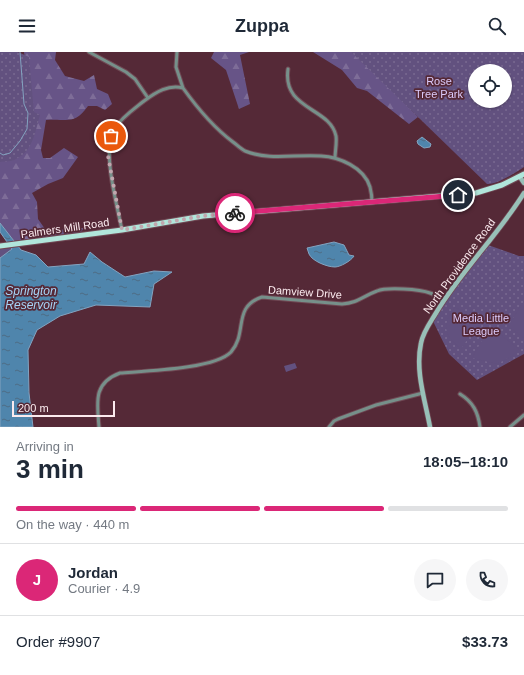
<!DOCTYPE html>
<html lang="en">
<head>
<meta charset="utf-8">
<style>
	:root { --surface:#fff; --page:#f6f6f7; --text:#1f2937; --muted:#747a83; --line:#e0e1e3; --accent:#db2777 }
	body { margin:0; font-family:Arial,sans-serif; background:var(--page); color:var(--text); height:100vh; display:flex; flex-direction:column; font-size:15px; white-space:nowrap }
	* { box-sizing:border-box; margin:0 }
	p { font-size:13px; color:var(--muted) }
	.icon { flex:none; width:22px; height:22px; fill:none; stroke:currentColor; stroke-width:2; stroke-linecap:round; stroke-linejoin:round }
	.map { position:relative; height:375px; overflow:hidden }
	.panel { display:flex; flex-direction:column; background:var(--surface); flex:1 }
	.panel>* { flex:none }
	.fabs { position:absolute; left:468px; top:12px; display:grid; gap:8px }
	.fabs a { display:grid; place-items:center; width:44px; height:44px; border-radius:50%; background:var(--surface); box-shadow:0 1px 3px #0004; font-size:20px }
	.scale { position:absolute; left:12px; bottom:10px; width:103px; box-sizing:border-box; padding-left:4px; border:2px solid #fbeaee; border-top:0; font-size:11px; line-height:14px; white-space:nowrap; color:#fbeaee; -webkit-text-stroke:3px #552937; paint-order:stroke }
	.pin { position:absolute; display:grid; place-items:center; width:34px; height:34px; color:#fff; margin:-17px; border:2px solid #fff; border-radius:50%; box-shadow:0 1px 4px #0007 }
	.courier { position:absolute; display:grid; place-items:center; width:40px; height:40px; margin:-20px; border:3px solid #db2777; border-radius:50%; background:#fff; color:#222; box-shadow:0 1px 5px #0007 }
	.head em { font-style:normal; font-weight:700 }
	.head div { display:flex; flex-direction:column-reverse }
	.head { display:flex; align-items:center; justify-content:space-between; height:68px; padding:0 16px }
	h1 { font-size:26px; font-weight:700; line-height:30px }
	.bar { display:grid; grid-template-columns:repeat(4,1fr); gap:6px 4px; align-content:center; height:48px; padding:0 16px }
	.bar i { height:5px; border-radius:3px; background:var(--line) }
	.bar .current { background:var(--accent) }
	.bar p { grid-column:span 4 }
	.line { display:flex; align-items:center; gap:10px; padding:0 16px; border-top:1px solid var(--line) }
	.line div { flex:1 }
	.round { display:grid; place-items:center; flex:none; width:42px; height:42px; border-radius:21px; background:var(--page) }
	header { display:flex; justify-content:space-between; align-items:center; height:52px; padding:0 16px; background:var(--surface); font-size:18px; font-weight:700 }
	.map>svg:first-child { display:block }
	.grass { fill:url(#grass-tufts) }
	.forest { fill:url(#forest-firs) }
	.park { fill:url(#park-dots); fill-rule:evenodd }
	.pitch { fill:#62517f }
	.water { fill:url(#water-ripples); stroke:#83a3c0 }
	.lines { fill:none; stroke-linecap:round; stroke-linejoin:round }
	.stream { stroke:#83a3c0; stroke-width:1 }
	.minor-casing { stroke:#704854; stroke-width:5 }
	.secondary-casing { stroke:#704854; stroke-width:6 }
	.primary-casing { stroke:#704854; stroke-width:7 }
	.minor { stroke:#76908a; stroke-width:3 }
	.secondary { stroke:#98c0b8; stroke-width:4.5 }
	.primary { stroke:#b1e6db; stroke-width:5 }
	.done { stroke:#c1a6ae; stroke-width:4; stroke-dasharray:0 7.2 }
	.route { stroke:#db2777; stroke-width:5 }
	.labels { text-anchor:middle; stroke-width:3.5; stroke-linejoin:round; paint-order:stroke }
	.park-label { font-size:11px; fill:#dccbfb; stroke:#552937 }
	.street-label { font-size:11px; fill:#fbeaee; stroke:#552937 }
	.water-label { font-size:12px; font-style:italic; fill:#a6d4f7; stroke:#552937 }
</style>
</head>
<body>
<header><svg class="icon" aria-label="menu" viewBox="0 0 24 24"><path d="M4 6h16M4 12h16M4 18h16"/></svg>Zuppa<svg class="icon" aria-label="search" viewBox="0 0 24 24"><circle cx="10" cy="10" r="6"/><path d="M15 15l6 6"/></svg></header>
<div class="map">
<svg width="524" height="375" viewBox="0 0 524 375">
	<defs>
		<pattern id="grass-tufts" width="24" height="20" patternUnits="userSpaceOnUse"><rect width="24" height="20" fill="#62517f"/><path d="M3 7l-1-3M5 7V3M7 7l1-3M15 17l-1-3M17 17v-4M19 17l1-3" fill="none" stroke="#796a91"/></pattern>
		<pattern id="forest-firs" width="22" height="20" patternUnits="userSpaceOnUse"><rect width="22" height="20" fill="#675487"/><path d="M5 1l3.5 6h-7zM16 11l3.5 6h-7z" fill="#7e6d98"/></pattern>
		<pattern id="park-dots" width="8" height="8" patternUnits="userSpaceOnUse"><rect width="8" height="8" fill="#62517f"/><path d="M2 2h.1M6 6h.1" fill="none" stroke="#796a91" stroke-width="1.8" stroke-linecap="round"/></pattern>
		<pattern id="water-ripples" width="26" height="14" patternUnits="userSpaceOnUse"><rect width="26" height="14" fill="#4f85ac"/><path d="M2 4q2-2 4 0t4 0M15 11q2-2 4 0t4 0" fill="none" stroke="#4d6c84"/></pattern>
	</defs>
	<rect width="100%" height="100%" fill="#552937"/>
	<path class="grass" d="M11,196L12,197L0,206V197Z"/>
	<path class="forest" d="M24,0H56L55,8L65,24L84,29L94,23L97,37L108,42L112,52L105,58L97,54H88C74,74 67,66 46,68L41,98L43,106H50L64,96L78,105L63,126L48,132L32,141L37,150L38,167L45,177L58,178L84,176L81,180L14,189L0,171V106L32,61Z
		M214,0H249L240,3L250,52L239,57L226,18L211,6Z
		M313,0H374L370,15L418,65L409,72L367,39L357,36L342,18Z"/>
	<path class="park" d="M0,0H18L29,5L34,60L40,63C35,80 33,99 16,107C12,110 5,109 0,110Z
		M351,0H524V115C515,121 497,133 487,132ZM475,19H505V49H475Z
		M488,193L519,204H524V302L477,328L449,302L432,267Z"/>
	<path class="pitch" d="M524,249V286L508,274Z
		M455,255L466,261L468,260L478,267L479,270L461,297C443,282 442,273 455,255Z
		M493,277L519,297L512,304L497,312L472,306L488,278Z
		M295,311L297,316L286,320L284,314Z"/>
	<path class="water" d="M422,85L431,92L430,95L424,96L418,92L417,89Z
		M0,171L21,198L36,203L48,215L84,212L90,200L102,210L125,225L154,219L172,220L154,232L150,255L96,253L60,264L37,278L28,298L29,341L33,375H0V206L12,197L0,180Z
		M334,190L344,193L349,203L354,204C351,209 340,215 335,215C327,215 312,209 309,202C308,200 308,198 307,196Z"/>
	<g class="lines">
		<path class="stream" d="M0,101L3,103L10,101L20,89L27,77L28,61L24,52L20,0"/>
		<g class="minor-casing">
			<path id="minor" d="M89,0L126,20L135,27L148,46
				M288,17C282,58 330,55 336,84C337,91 335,100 335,106
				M183,36C198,57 213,75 233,90C237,93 241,97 245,99C270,109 295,102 321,104C339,105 364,115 370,135C371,139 372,145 372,150
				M122,178C117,153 101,97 115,76C122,65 134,57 144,49C156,40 169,32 183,36L176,15L177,0
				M460,342C473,350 478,360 480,375
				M99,375C97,350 93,331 120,321C145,319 215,317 231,300C248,281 232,255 262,245L342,252C358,251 363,244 377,239C386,235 420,237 430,241C434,242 439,246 443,249
				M329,375L334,369L338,367L376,353L423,341
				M510,375L524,363"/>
		</g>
		<g class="secondary-casing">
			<path id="secondary" d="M520,125L524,131
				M430,375C425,348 415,319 421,291C423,280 430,271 436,261C461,219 498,183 524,141"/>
		</g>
		<g class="primary-casing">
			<path id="primary" d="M0,194L122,178L203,164L476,141L502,133L524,122"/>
		</g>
		<use href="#minor" class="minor"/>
		<use href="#secondary" class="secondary"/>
		<use href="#primary" class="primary"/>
	</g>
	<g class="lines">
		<path class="done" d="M111,84L108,104L122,178L203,164L235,161"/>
		<path class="route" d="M235,161L458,143"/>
	</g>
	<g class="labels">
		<g class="park-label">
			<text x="439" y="33">Rose<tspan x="439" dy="13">Tree Park</tspan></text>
			<text x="481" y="270">Media Little<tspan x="481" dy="13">League</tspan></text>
		</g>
		<g class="street-label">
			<text transform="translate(65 176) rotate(-8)" y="4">Palmers Mill Road</text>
			<text transform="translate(459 214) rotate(-54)" y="4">North Providence Road</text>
			<text transform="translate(305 240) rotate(4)" y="4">Damview Drive</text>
		</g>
		<g class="water-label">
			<text x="31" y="243">Springton<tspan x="31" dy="14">Reservoir</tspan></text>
		</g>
	</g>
</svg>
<div class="fabs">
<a><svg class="icon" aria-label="locate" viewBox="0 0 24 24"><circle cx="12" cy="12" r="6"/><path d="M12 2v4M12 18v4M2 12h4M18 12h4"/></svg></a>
</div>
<div class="scale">200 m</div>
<div class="pin" style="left:111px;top:84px;background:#ea580c"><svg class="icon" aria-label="bag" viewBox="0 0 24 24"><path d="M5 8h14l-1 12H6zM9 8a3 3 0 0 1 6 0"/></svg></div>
<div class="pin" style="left:458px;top:143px;background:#1f2937"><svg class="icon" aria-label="home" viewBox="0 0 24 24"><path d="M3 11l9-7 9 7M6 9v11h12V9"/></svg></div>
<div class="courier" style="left:235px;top:161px"><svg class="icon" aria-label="bike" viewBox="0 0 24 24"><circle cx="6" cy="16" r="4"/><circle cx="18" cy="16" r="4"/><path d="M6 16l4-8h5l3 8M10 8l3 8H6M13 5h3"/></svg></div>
</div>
<section class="panel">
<div class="head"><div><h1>3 min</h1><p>Arriving in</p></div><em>18:05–18:10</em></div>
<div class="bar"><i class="current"></i><i class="current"></i><i class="current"></i><i></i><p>On the way · 440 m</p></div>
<div class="line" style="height:72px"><b class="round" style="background:var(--accent);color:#fff">J</b><div><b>Jordan</b><p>Courier · 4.9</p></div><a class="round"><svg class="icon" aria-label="chat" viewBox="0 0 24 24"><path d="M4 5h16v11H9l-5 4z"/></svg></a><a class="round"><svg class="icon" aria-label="phone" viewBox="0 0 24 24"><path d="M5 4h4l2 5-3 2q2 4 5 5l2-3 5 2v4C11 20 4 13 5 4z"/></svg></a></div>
<div class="line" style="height:52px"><div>Order #9907</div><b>$33.73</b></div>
</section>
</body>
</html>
